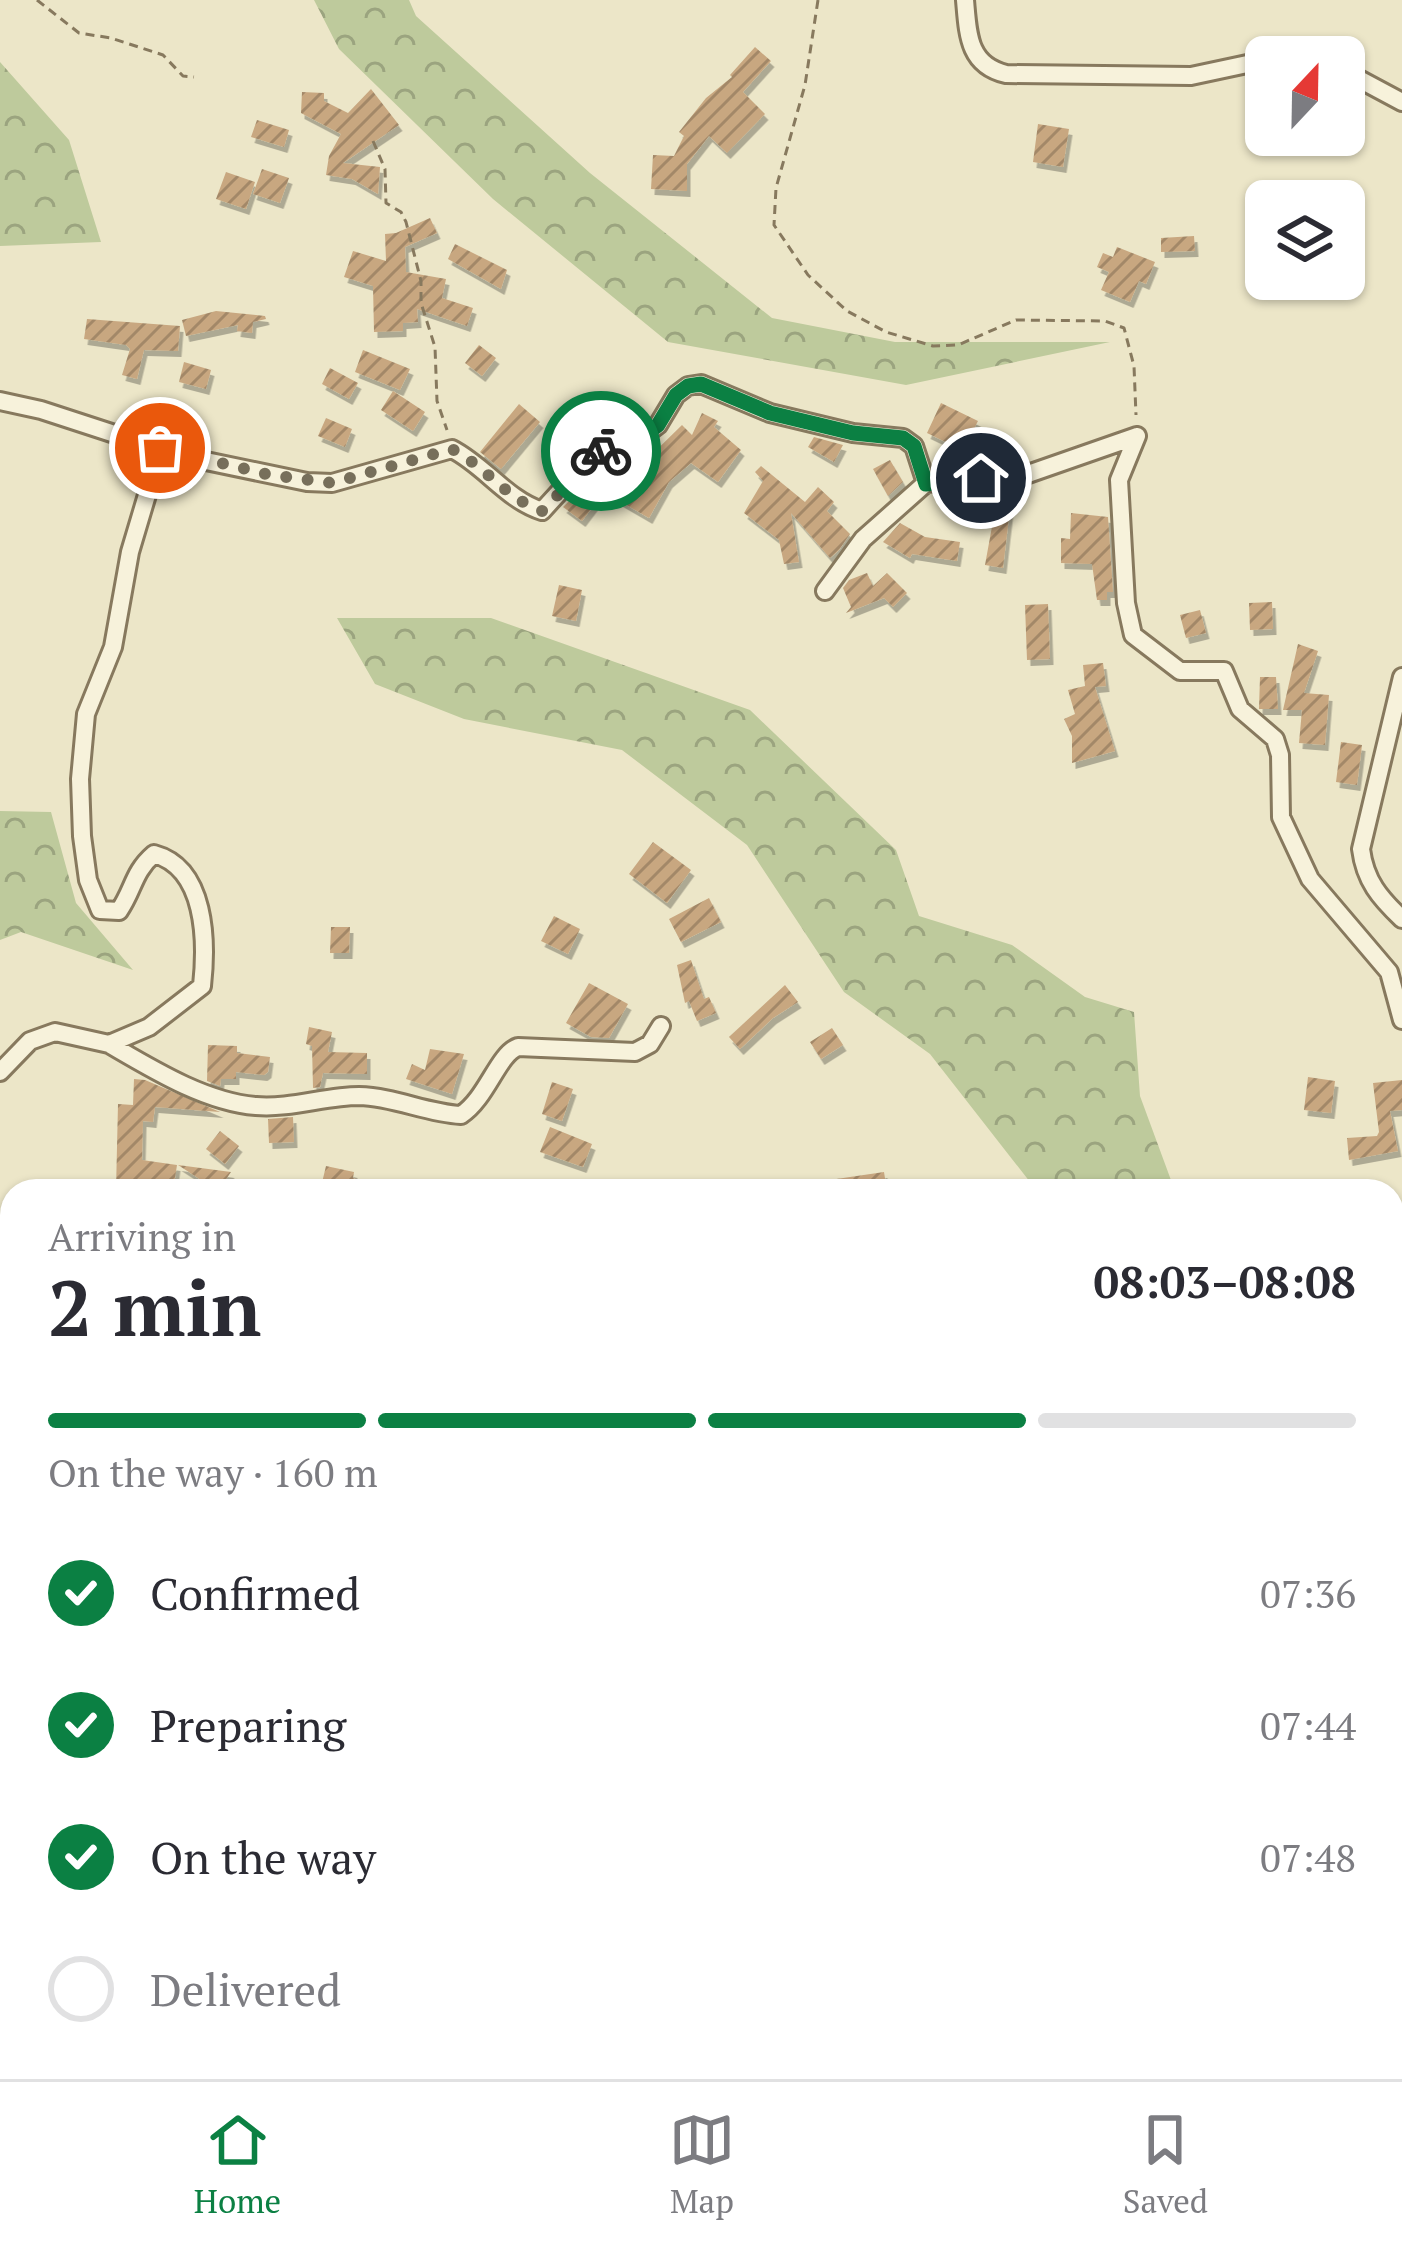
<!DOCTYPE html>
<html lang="en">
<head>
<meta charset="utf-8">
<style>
	:root { --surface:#fff; --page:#f7f7f7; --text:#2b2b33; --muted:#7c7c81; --line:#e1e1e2; --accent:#0b8043 }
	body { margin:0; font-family:"PT Serif",serif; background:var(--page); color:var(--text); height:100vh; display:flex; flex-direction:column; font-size:45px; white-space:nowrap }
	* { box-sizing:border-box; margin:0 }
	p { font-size:39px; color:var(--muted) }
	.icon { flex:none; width:66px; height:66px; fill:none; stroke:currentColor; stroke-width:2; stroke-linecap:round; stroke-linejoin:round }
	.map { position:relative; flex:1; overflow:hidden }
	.panel { position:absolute; left:0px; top:1179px; width:1404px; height:900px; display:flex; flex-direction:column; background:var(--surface); border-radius:36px 36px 0 0; box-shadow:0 3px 9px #0004 }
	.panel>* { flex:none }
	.needle { width:78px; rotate:22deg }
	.fabs { position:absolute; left:1245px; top:36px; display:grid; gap:24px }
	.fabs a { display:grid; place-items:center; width:120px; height:120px; border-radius:18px; background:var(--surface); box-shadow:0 3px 9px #0004; font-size:60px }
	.pin { position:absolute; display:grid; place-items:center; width:102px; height:102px; color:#fff; margin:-51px; border:6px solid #fff; border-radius:50%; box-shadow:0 3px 12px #0007 }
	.courier { position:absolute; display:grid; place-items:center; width:120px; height:120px; margin:-60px; border:9px solid #0b8043; border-radius:50%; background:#fff; color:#222; box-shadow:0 3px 15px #0007 }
	.overview em { font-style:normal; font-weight:700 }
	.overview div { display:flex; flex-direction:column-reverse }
	.overview { display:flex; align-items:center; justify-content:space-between; height:204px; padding:0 48px }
	h1 { font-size:78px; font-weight:700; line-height:90px }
	.bar { display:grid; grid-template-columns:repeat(4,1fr); gap:18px 12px; align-content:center; height:144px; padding:0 48px }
	.bar i { height:15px; border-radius:9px; background:var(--line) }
	.bar .selected { background:var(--accent) }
	.bar p { grid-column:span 4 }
	ol { padding:0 48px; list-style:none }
	li { display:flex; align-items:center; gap:36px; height:132px }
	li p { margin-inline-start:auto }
	li .icon { padding:12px; border-radius:50%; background:var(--accent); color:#fff; stroke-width:4 }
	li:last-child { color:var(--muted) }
	li i { width:66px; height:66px; border:6px solid var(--line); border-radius:50% }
	.menu { display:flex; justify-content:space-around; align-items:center; height:168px; border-top:3px solid var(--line); background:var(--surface); font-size:33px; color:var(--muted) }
	.menu a { display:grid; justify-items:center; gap:6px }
	.menu .selected { color:var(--accent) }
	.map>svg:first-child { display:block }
	.forest { fill:url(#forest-crowns) }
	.building { fill:url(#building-hatch); filter:url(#shadow) }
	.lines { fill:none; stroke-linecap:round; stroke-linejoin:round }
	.minor-casing { stroke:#87795e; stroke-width:22 }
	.path { stroke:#87795e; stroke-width:3; stroke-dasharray:9 6; stroke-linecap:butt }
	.minor { stroke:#f7f2db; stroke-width:16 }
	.done { stroke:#776f5b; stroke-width:12; stroke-dasharray:0 21.6 }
	.route { stroke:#0b8043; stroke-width:15 }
</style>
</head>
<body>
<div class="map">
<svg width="1402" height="2079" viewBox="0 0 1402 2079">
	<defs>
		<pattern id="forest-crowns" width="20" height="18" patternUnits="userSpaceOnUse" patternTransform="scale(3)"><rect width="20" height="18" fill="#beca9c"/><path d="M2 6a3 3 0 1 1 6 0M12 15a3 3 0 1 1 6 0" fill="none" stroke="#9ba47f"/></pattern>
		<pattern id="building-hatch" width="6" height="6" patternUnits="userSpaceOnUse" patternTransform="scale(3)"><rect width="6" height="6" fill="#c8a780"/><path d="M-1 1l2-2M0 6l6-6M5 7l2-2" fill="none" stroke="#a38868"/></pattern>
		<filter id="shadow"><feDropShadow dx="3.5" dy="6" stdDeviation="0" flood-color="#0004"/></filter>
	</defs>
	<rect width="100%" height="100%" fill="#ece6c8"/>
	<path class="forest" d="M314,0H409L416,16L590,173L772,318L895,342H1110L906,385L668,342L493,199L339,49Z
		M0,62L69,140L101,242L0,246Z
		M337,618H491L750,710L896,850L919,916L1012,945L1085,997L1134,1012L1140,1096L1175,1191H1037L930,1054L844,992L747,845L622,750L464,719L375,684Z
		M0,811L51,812L76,903L133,970L21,932L0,940Z
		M1392,1499L1395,1502L1402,1500V2071L1392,2060Z
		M0,1512L12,1515V2067H1010L990,2079H0Z"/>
	<path class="building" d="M755,47L771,61L743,92L765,114L727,153L709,136L687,164V191L651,189L653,155L674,156L684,136L679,132L706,98L732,77L730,75Z
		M371,89L399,125L343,163L380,167L378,194L352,179L326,175L329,156L341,134L301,113L302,92L324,93V101L348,113Z
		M257,120L289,130L284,147L251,137Z
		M1038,124L1069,129L1063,167L1033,162Z
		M262,169L289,178L280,203L253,194Z
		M226,172L255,182L246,209L216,199Z
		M430,218L437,233L405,247L406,272L446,279L442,298L473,308L467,326L417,309L418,322L403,323V331L374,332L373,286L344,277L353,251L386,261L385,234L396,233Z
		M1194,236L1195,251L1161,252V238Z
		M455,244L507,270L501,289L448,259Z
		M1117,247L1155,262L1146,284L1139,281L1130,302L1101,290L1109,272L1097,267L1103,253L1113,257Z
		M216,311L265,316L266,319L253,322L252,333L237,331L238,325L186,336L182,320Z
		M87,319L180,326L178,351L144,350L137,379L122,375L130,349L126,345L84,339Z
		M479,345L496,358L482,376L465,363Z
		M363,350L410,369L400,390L355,372Z
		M184,362L211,370L206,389L179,382Z
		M330,368L358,383L349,399L322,384Z
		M393,391L425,412L413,431L381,410Z
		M941,403L978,421L963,450L952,445L956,468L945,469L952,445L927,433Z
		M519,404L540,422L501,469L480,452Z
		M702,413L718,421L714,427L741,450L718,482L691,463L669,482L649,518L604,492L582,521L563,507L614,457L632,474L682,425L692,435Z
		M326,418L352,429L345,447L318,436Z
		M814,437L843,445L834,462L808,447Z
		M890,460L903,482L888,496L873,469Z
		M761,466L805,502L818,487L834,502L827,511L850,534L839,550L830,558L791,513L799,562L784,564L779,540L744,513L763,481L755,472Z
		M988,499L1011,500L1003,568L985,565L993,521H988Z
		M1071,513L1108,517L1113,592H1107V600H1097L1092,564L1061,563V538L1070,539Z
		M900,523L925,537L960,542L957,561L912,554L910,558L883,542Z
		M867,573L873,586L887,573L907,593L893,607L884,598L846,613L851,607L843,588L849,580Z
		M559,585L582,590L576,621L552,616Z
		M1272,602L1273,629L1250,630L1249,603Z
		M1048,604L1050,659L1027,660L1025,605Z
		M1200,610L1206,633L1186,638L1180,615Z
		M1298,644L1318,651L1304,693L1329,695L1325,745L1299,743L1302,710H1283Z
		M1103,663L1106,686L1095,687L1115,751L1072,763V736L1064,719L1075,714L1068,690L1085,686L1083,665Z
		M1260,677H1276L1278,709H1259Z
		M1341,742L1362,745L1357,785L1336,782Z
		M653,842L691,870L667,903L629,874Z
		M709,898L721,922L681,942L669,919Z
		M554,916L580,929L568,954L541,941Z
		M331,927H350L349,953H330Z
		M691,960L704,999L709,997L716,1013L697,1021L689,1001L685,1003L677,965Z
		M589,983L628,1004L609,1038L591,1037L566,1023Z
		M785,985L798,1002L773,1018L740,1049L729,1037Z
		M309,1027L332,1032L328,1052L367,1053V1074L323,1073L320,1087L313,1088L312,1046L306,1044Z
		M832,1028L843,1045L821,1059L810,1042Z
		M208,1045L237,1046V1053L270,1057L268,1072L264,1075L236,1072V1079H221L220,1086L207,1081Z
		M430,1049L464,1054L452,1094L406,1079L412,1064L425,1070Z
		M1308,1077L1335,1081L1331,1113L1304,1110Z
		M134,1079L145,1080L220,1112L155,1107L153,1122L143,1121L142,1160L177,1165L173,1191L116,1190L118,1104L133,1105Z
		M1402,1080V1110L1390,1111L1398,1151L1349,1160L1347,1138L1377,1136L1379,1132L1373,1083Z
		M552,1082L573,1089L562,1121L542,1114Z
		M293,1117L294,1142L269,1143L268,1119Z
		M550,1127L592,1144L583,1167L540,1152Z
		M220,1131L239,1146L225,1164L206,1149Z
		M178,1165L231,1172L218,1191Z
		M326,1166L354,1172L353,1178L382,1191H320Z
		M884,1172L887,1191H817L816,1182Z"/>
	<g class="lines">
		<g class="minor-casing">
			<path id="minor" d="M965,0C968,34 968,65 1006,74L1191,76L1266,60
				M1286,57H1316
				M1344,71L1402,102
				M0,401L41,410L182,456L307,482L332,483L452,449C485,466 507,500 542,511L585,464L611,444L646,434L658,425L676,395L688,386L701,384L770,413L853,433L903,438L914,446L926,483L1028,474L1137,436
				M1137,436L1119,480L1126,603L1133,635L1180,671H1224L1240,709L1275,739L1280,755L1281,817L1310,879L1389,972L1402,1020
				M825,591L863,539L926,483
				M1402,677L1361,849C1365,881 1380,898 1402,919
				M109,1044C152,1069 205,1102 256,1106C290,1109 326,1096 359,1096C395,1097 426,1113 461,1115C487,1098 498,1054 518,1047L635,1052L650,1044L661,1026
				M0,1072L30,1041L55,1032L109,1044L149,1027L202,986C207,941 206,868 154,854C133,872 134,889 119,911L100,910L88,880L82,836L80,779L86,714L113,647L130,552L161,448
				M0,1375L12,1376
				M1392,1764L1402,1767
				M1392,1933L1402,1945"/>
		</g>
		<path class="path" d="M37,0L79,33L111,38L163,55L183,76L194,77
			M818,0L805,85L776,188L774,225L808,275L847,311L886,332L933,346L958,345L1016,320L1105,321L1124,328L1134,366L1136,415
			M373,141L385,169L386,203L401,212L406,222L421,281V303L435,347L437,401L447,430"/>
		<use href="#minor" class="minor"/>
	</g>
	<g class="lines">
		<path class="done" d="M160,448L270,475L332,483L452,449C485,466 507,499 542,511L601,451"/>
		<path class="route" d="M601,451L611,444L646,434L658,425L676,395L688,386L701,384L770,413L853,433L903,438L914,446L926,484L981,478"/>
	</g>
</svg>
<div class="fabs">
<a><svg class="needle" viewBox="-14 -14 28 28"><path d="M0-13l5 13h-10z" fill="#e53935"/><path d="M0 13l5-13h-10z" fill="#7c7c81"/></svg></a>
<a><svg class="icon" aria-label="layers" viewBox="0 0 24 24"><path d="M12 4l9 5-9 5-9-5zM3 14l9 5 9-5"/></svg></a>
</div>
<div class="pin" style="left:160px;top:448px;background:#ea580c"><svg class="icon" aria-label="bag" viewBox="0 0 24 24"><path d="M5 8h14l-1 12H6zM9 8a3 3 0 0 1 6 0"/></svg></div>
<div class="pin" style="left:981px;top:478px;background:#1f2937"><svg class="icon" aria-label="home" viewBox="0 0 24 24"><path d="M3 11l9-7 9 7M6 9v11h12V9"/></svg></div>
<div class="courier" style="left:601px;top:451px"><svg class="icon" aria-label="bike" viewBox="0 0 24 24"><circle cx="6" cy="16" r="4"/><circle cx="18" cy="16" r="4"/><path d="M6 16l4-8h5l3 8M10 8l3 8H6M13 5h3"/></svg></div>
<section class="panel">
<div class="overview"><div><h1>2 min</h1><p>Arriving in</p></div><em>08:03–08:08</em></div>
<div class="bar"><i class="selected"></i><i class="selected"></i><i class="selected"></i><i></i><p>On the way · 160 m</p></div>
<ol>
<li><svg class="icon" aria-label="check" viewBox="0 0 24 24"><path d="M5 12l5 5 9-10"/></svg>Confirmed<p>07:36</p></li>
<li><svg class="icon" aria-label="check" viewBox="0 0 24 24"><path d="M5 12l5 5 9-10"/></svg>Preparing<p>07:44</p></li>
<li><svg class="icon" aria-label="check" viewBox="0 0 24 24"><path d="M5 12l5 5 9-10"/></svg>On the way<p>07:48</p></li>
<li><i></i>Delivered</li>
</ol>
</section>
</div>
<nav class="menu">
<a class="selected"><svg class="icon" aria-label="home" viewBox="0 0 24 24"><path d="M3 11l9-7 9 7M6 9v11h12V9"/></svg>Home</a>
<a><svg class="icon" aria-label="map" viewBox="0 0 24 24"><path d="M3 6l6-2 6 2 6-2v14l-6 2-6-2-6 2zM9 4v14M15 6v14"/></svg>Map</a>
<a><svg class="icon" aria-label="saved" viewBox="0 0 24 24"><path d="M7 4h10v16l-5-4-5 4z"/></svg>Saved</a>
</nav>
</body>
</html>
